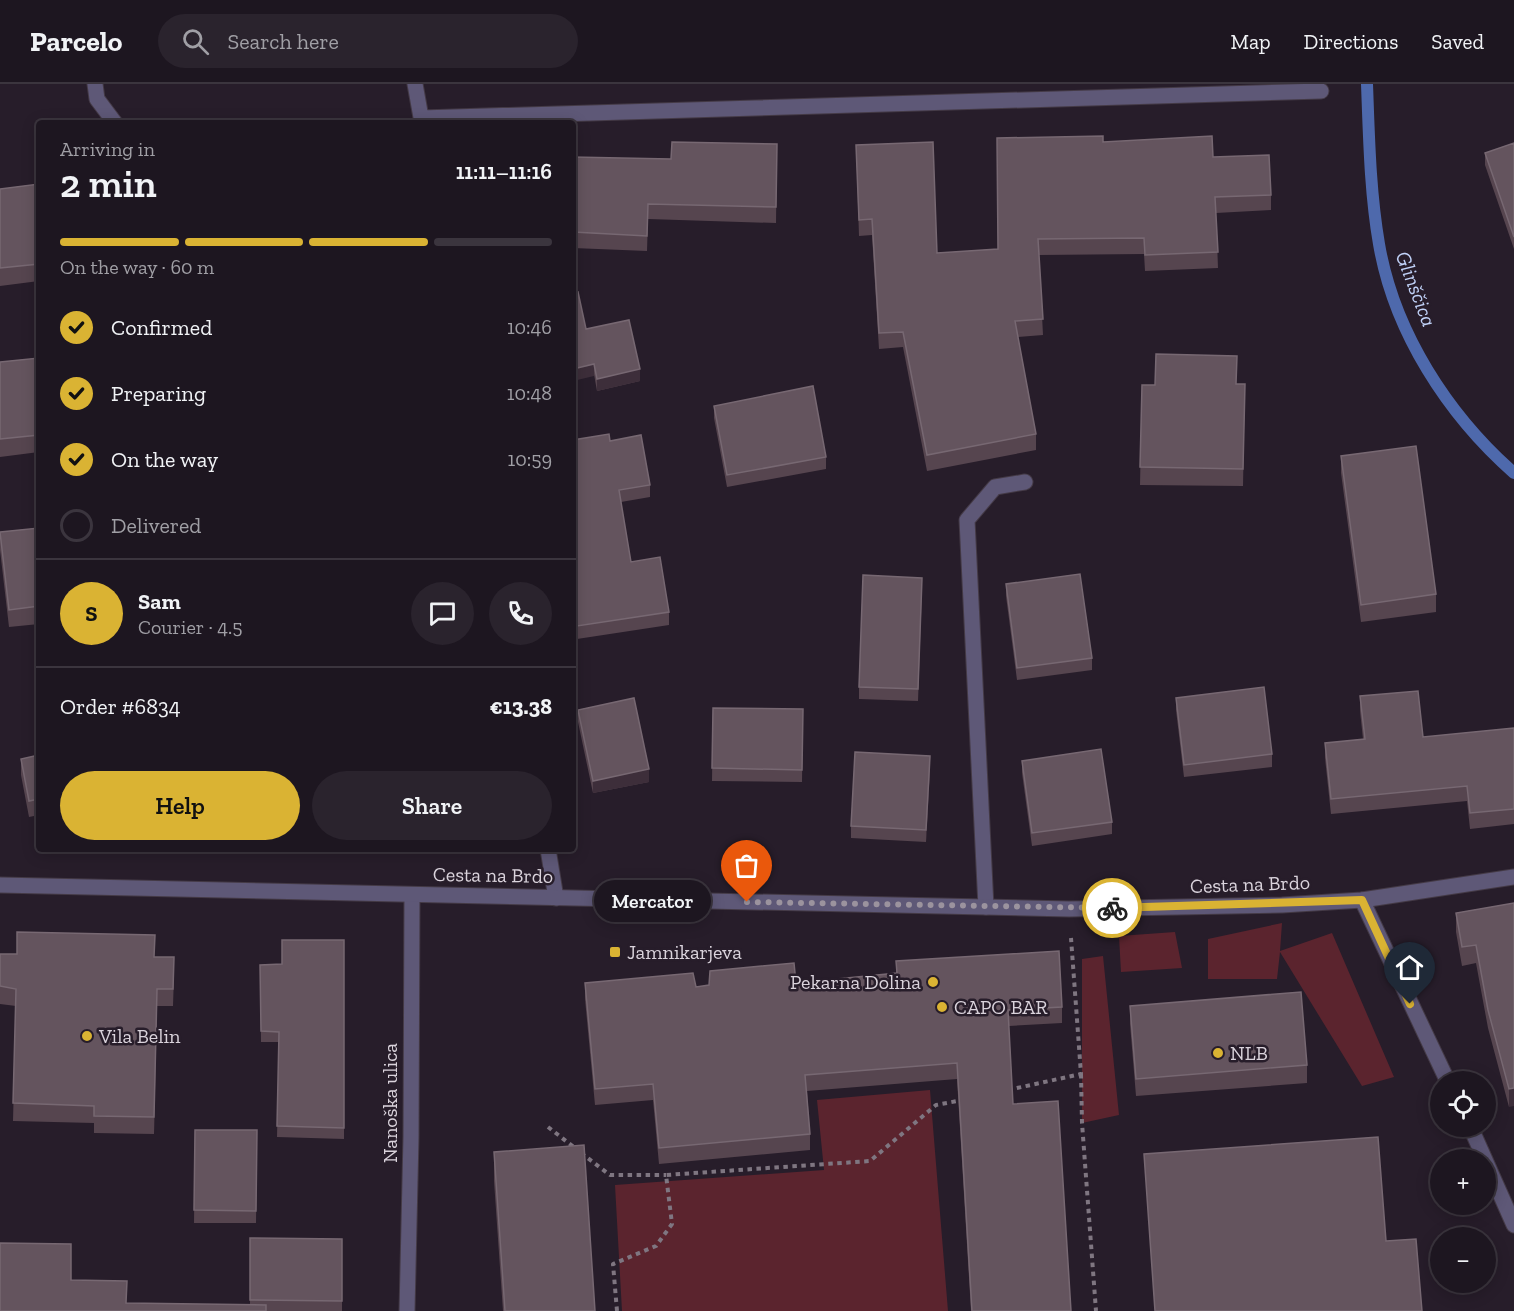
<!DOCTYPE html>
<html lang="en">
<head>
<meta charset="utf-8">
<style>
	:root { --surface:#1d1620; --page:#2a232d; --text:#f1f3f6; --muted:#a09fa5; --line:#3b353e; --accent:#dab333 }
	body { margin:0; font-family:"Zilla Slab",serif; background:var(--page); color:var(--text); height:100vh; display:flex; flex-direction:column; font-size:22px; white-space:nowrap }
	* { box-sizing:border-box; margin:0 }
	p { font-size:20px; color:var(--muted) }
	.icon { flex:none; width:33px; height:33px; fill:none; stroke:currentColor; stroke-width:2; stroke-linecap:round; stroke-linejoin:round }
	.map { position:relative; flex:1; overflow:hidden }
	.sheet { position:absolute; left:36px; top:36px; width:540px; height:732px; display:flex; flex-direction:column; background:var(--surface); border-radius:6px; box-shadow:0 3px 15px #0003,0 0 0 2px var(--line) }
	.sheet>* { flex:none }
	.tools { position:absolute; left:1430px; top:987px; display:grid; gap:12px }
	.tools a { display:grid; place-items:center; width:66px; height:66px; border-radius:50%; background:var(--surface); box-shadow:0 3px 15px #0003,0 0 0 2px var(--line); font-size:30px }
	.pin { position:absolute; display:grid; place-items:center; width:51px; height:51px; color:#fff; margin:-62px -26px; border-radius:50% 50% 50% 0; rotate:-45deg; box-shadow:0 0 6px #0007 }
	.pin .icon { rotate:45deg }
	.courier { position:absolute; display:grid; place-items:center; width:60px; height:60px; margin:-30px; border:4px solid #dab333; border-radius:50%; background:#fff; color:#222; box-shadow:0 2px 8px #0007 }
	.bubble { position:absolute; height:42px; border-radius:21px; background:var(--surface); box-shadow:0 3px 15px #0003,0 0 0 2px var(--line); font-size:20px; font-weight:600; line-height:42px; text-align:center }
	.summary em { font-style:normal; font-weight:600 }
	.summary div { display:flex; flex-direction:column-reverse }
	.summary { display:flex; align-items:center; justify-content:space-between; height:102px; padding:0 24px }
	h1 { font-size:39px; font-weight:600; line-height:45px }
	.bar { display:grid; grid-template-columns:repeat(4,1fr); gap:9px 6px; align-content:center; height:72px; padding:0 24px }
	.bar i { height:8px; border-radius:4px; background:var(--line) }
	.bar .current { background:var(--accent) }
	.bar p { grid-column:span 4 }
	.line { display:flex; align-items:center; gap:15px; padding:0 24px; border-top:2px solid var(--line) }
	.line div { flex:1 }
	.round { display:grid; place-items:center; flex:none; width:63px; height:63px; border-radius:32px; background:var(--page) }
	ol { padding:0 24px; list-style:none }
	li { display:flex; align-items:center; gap:18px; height:66px }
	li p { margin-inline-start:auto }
	li .icon { padding:6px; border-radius:50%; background:var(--accent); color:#111; stroke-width:4 }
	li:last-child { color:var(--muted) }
	li i { width:33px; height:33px; border:3px solid var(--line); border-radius:50% }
	.cta { display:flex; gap:12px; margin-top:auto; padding:12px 24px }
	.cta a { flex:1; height:69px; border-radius:36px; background:var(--accent); color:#111; font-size:24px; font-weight:600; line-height:69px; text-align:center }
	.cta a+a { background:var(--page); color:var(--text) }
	header { display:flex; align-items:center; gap:36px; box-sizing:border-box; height:84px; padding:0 30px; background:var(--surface); border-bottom:2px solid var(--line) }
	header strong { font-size:28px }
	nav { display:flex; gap:33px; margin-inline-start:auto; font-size:21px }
	.search { width:420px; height:54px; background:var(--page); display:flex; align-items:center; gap:15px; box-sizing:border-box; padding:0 21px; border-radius:33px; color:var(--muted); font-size:22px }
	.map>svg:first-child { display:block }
	.green { fill:#5b242e }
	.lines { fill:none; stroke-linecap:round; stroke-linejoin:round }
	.stream { stroke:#4e69ac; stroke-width:12 }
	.minor-casing { stroke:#443a46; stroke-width:17 }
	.tertiary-casing { stroke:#443a46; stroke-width:17 }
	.path { stroke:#7f7681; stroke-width:4; stroke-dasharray:4.5 4.5; stroke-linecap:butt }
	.minor { stroke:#5e5877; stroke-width:15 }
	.tertiary { stroke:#5e5877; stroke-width:15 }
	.wall { fill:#56454f }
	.shaded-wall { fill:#3d2e3a }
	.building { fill:#64545e; stroke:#776872; stroke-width:1.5 }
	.done { stroke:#9b939e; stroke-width:6; stroke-dasharray:0 10.8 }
	.route { stroke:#dab333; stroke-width:8 }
	.poi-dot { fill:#dab333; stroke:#271d2a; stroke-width:2 }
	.labels { text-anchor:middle; stroke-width:5; stroke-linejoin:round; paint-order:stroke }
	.street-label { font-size:20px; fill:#dad3dc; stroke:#271d2a }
	.poi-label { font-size:20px; fill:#dad3dc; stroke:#271d2a; text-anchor:start }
	.water-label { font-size:21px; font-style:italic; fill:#c1d2f8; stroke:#271d2a }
</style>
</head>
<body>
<header>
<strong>Parcelo</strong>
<div class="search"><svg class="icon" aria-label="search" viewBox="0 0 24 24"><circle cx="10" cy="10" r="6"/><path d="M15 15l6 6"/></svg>Search here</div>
<nav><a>Map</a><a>Directions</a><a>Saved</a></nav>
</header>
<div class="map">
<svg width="1514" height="1227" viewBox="0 0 1514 1227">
	<rect width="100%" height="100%" fill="#271d2a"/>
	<path class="green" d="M1282,839L1280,867L1332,849L1394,993L1362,1002L1280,868L1277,895H1208V855Z
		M1175,848L1182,884L1121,888L1119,852Z
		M1103,872L1119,1031L1082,1039V875Z
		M930,1006L948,1227H622L615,1101L824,1086L817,1016Z"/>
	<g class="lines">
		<path class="stream" d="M1367,0C1369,53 1370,108 1379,160C1394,248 1448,331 1514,389"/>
		<g class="minor-casing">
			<path id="minor" d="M95,0L97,15L115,39
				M415,0L422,39
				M421,34L1321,7
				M548,765L556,814
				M1362,816L1448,998
				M986,823L967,436L995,403L1025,398
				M1470,1042L1514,1141
				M407,1227L411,1053L412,811"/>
		</g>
		<g class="tertiary-casing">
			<path id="tertiary" d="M0,801L1069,825L1282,821L1362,816L1514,793"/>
		</g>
		<path class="path" d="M1081,990L1082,1039L1096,1227
			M1008,1006L1081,990L1071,854
			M548,1043L575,1064
			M581,1069L610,1091H666
			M617,1227L613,1180L656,1162L672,1140L666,1091L870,1077L936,1021L963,1016"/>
		<use href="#minor" class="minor"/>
		<use href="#tertiary" class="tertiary"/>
	</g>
	<path class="wall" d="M1103,58L1213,73L1271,111V126L1216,129L1218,184L1145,187L1144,170L1039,171L1043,251L1018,253L1036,350V366L927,387L903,263L879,265L872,151L859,152L856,61L937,169L998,165Z
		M1514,59V165L1485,81V69Z
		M777,60L776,139L648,135L647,167L573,164V73L671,75Z
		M39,100V197L0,202V105Z
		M586,245L640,297L597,307Z
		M39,274V368L0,373V278Z
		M1245,300L1243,402L1140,401L1142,301Z
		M714,322L826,373V385L727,403L714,334Z
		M573,356L610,357L650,401V413L621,418L631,478L669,528V541L577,555L573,530Z
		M1341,372L1436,510V528L1361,538L1341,389Z
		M39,444V540L9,543L0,466V448Z
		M1006,500L1092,574V586L1017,596L1006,512Z
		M922,506L918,617L859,615V603Z
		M1360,612L1423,653L1514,644V740L1470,745L1467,717L1331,730L1325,674V659L1363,655L1360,627Z
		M1176,614L1272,670V683L1184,693L1176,626Z
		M713,624L803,625L802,698L712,697Z
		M578,626L649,698L593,709L578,638Z
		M39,671V731L29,733L21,691V675Z
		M1022,677L1112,738V750L1032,762L1022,689Z
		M930,684L926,758L851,754V742Z
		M1514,819L1509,1023L1488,944L1476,879L1462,882L1456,848V829Z
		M344,856V1055L277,1053L279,958H261L260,881L282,880Z
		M0,870L155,873L174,891L173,922H157L154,1050L94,1049V1039L13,1037L16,922L0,920Z
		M896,877L1062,923V939L1009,942L1013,1020L1071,1227H971L957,995L807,1007L810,1050V1066L659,1080L653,1016L595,1021L585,915V899L696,903L796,899L896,889Z
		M1130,922L1307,981V999L1136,1012L1130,940Z
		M195,1046H257L256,1139H194Z
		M494,1068L595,1227H503L494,1097Z
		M250,1154L342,1155V1227H0L71,1196L127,1219L250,1221Z"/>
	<path class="shaded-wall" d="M594,280V292L573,297V285Z
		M640,285V297L597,307V295Z
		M930,672V684L926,758V746Z
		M649,685V698L593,709V697Z
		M157,905V922L154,1050V1033Z
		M1514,1004V1022L1509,1023V1005Z"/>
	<path class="building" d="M1103,52V58L1212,52L1213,73L1269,71L1271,111L1215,113L1218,168L1145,171L1144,154L1038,155L1043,235L1015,237L1036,350L927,371L903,248L879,249L872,135L859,136L856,61L933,58L937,169L998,165L997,54Z
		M672,58L777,60L776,123L648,120L647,152L573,148V73L671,75Z
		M1514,59V153L1485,69Z
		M39,100V180L0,184V105Z
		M578,208L586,245L629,236L640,285L597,295L594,280L573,285V209Z
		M1156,270L1237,272L1236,300H1245L1243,385L1140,383L1142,301H1155Z
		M39,274V351L0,355V278Z
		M813,302L826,373L727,391L714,322Z
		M609,350L610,357L641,351L650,401L619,406L631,478L660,473L669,528L577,542L573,518V356Z
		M1416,362L1436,510L1361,521L1341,372Z
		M39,444V522L9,526L0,448Z
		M1080,490L1092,574L1017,584L1006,500Z
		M863,491L922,494L918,605L859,603Z
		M1264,603L1272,670L1184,681L1176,614Z
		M1418,607L1423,653L1514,644V725L1470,729L1467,702L1331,715L1325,659L1365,655L1360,612Z
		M634,614L649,685L593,697L578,626Z
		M713,624L803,625L802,686L712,684Z
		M1101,665L1112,738L1032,749L1022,677Z
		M855,668L930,672L926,746L851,742Z
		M39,671V715L29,717L21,675Z
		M1514,819V1004L1509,1005L1488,926L1476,861L1462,863L1456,829Z
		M17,848L155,851L154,873H174L173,905H157L154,1033L94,1032V1022L13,1019L16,905L0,902V870H17Z
		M282,856H344V1044L277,1042L279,948L261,947L260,881L282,880Z
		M1059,867L1062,923L1008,926L1013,1020L1058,1017L1071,1227H972L957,979L805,991L810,1050L659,1064L653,1000L595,1005L585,899L693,889L696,903L709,901L710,887L794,879L796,899L897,889L896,877Z
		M1301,908L1307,981L1136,995L1130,922Z
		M195,1046H257L256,1127L194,1126Z
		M1378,1053L1386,1157L1416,1155L1422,1227H1155L1144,1070Z
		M584,1061L595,1227H505L494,1068Z
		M250,1154L342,1155V1217L250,1216Z
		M0,1159L71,1160V1196L127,1197L126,1219L266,1221V1227H0Z"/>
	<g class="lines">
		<path class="done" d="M747,818L1112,824"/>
		<path class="route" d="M1112,824L1362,816L1410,920"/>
	</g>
	<g class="poi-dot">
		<rect x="609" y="862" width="12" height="12" rx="3"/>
		<circle cx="933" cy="898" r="6"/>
		<circle cx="942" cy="923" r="6"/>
		<circle cx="87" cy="952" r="6"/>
		<circle cx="1218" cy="969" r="6"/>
	</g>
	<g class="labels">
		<g class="street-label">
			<text transform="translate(493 791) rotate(1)" y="7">Cesta na Brdo</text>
			<text transform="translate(1250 800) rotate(-2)" y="7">Cesta na Brdo</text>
			<text transform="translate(390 1019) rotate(-90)" y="7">Nanoška ulica</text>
		</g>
		<g class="poi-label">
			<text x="627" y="875">Jamnikarjeva</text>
			<text x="921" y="905" text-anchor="end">Pekarna Dolina</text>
			<text x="954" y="930">CAPO BAR</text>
			<text x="99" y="959">Vila Belin</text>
			<text x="1230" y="976">NLB</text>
		</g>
		<g class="water-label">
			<text transform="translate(1416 205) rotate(69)" y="7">Glinščica</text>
		</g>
	</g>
</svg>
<div class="tools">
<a><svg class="icon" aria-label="locate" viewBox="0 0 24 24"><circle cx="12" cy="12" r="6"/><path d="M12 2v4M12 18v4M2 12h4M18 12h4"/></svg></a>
<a>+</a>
<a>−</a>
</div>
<div class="pin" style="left:747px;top:818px;background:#ea580c"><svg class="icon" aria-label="bag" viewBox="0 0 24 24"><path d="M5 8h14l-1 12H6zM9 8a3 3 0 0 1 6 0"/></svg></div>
<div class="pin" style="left:1410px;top:920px;background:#1f2937"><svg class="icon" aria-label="home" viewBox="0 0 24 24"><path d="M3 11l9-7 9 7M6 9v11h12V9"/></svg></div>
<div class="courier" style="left:1112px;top:824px"><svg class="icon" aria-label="bike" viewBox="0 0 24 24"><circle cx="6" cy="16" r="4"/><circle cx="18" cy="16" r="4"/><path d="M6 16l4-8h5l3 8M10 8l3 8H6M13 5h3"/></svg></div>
<div class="bubble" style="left:594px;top:796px;width:117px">Mercator</div>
<section class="sheet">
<div class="summary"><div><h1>2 min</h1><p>Arriving in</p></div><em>11:11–11:16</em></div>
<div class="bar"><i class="current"></i><i class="current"></i><i class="current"></i><i></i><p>On the way · 60 m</p></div>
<ol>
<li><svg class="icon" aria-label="check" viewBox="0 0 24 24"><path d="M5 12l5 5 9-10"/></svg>Confirmed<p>10:46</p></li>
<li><svg class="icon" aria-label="check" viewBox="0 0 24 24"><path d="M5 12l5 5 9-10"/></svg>Preparing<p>10:48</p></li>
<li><svg class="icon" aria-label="check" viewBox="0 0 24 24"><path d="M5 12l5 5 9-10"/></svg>On the way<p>10:59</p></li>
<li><i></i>Delivered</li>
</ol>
<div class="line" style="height:108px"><b class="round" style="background:var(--accent);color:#111">S</b><div><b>Sam</b><p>Courier · 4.5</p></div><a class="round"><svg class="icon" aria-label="chat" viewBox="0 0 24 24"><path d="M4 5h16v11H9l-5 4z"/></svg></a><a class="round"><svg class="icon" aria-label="phone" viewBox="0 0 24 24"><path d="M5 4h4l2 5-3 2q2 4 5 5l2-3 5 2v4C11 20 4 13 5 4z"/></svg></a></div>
<div class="line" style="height:78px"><div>Order #6834</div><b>€13.38</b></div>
<div class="cta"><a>Help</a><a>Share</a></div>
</section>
</div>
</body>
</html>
